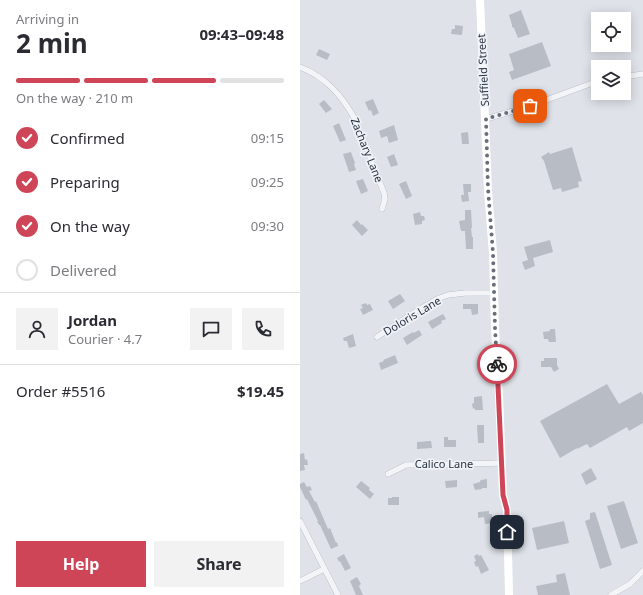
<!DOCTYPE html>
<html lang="en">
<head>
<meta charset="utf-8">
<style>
	:root { --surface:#fff; --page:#f2f2f3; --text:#2b2b33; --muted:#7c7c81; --line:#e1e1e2; --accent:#ce4558 }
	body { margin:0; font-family:"Noto Sans",sans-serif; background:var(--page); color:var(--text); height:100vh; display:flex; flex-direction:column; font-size:15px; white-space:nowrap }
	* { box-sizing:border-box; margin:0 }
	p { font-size:13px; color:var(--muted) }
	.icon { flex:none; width:22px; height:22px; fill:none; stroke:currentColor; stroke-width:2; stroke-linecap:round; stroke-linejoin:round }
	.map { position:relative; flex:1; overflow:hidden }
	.details { display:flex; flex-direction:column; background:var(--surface); width:300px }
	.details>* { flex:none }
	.controls { position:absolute; left:291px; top:12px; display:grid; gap:8px }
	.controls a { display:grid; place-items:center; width:40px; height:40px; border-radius:0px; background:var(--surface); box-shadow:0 2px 10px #0003; font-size:20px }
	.pin { position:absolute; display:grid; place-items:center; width:34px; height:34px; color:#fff; margin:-17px; border-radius:8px; box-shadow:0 2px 6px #0006 }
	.courier { position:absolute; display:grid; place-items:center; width:40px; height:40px; margin:-20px; border:3px solid #ce4558; border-radius:50%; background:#fff; color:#222; box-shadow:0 1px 5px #0007 }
	.summary em { font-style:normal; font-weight:700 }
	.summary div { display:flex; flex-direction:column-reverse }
	.summary { display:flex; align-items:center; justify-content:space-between; height:68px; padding:0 16px }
	h1 { font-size:26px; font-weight:700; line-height:30px }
	.bar { display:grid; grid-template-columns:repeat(4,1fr); gap:6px 4px; align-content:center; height:48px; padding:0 16px }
	.bar i { height:5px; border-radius:3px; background:var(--line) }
	.bar .active { background:var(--accent) }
	.bar p { grid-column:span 4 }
	.line { display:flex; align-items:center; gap:10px; padding:0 16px; border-top:1px solid var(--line) }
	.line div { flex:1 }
	.round { display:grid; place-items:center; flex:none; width:42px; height:42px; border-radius:0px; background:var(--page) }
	ol { padding:0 16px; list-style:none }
	li { display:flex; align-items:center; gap:12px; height:44px }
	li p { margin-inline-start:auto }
	li .icon { padding:4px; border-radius:50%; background:var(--accent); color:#fff; stroke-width:4 }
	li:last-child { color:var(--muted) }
	li i { width:22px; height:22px; border:2px solid var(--line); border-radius:50% }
	.button { display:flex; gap:8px; margin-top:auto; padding:8px 16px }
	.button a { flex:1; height:46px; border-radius:0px; background:var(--accent); color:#fff; font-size:16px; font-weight:700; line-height:46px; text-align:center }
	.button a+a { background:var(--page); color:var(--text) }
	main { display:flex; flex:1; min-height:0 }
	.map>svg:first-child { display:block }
	.building { fill:#b7bcc5 }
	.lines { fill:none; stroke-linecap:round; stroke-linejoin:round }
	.minor-casing { stroke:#a4aab3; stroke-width:6 }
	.minor { stroke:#f2f4f7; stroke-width:5.5 }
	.secondary { stroke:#fff; stroke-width:8 }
	.done { stroke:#686f7b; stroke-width:4; stroke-dasharray:0 7.2 }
	.route { stroke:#ce4558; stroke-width:5 }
	.labels { text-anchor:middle; stroke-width:3.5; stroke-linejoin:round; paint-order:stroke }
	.street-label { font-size:11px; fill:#283140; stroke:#eff2f6 }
</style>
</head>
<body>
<main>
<section class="details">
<div class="summary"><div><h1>2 min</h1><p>Arriving in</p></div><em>09:43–09:48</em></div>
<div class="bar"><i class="active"></i><i class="active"></i><i class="active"></i><i></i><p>On the way · 210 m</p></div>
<ol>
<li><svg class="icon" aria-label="check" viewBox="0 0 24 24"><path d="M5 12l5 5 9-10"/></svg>Confirmed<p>09:15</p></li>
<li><svg class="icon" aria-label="check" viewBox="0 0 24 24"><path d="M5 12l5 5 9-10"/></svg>Preparing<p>09:25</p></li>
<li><svg class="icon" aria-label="check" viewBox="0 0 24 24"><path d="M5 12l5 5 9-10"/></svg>On the way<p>09:30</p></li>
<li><i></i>Delivered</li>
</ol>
<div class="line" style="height:72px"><a class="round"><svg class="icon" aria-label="person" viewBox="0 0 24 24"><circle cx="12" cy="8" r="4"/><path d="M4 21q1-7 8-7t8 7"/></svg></a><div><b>Jordan</b><p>Courier · 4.7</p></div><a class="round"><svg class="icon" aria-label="chat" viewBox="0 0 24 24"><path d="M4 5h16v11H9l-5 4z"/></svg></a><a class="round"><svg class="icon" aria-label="phone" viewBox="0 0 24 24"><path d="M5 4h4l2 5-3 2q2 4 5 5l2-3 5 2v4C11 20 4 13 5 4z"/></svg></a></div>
<div class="line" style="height:52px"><div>Order #5516</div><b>$19.45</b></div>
<div class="button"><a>Help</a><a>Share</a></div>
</section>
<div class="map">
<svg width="343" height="595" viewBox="0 0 343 595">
	<rect width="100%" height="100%" fill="#dfe3e9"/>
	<path class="building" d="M221,10L230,34L218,38L214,28L212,27V25L209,15Z
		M155,25L163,26L162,35L151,34L152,29H155Z
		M242,42L251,66L212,80L209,72L214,70L209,54Z
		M19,49L30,54L27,60L16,55Z
		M73,99L79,113L73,116L71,110L69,111L65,102Z
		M24,100L32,109L26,113L19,104Z
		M39,123L46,140L40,142L33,126Z
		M94,125L98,140L89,143L87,136L81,138L79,131Z
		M168,132L169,144H162L161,133Z
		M272,147L282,181L278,182L279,187L262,192L261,188L253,190L244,161L241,157L249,152L250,154Z
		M51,152L55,163L54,164L56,170L49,172L43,154Z
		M94,154L98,165L91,167L87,157Z
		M63,179L68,191L61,194L56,181Z
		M106,181L112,196L106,199L99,184Z
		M163,184H171V192H168L169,201L162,202L161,195H164Z
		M165,210H171L172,228H171L172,237H173V249H166L165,231H161L159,221L165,220Z
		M120,212L121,216H124L125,220L122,221V224L115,225L113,214Z
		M57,220L61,225L62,224L68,230L62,236L52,225Z
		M250,240L253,252L233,258L235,266L225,270L222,262L228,260L224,247Z
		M100,294L105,301L93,309L88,301Z
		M66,303L67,305L70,304L73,310L63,315L60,309L63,308L61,305Z
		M163,304H178V314L172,315L171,309H163Z
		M143,314L146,319L141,321L142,323L132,329L128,322Z
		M250,329H255L256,342H249L248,339H244L243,332L250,331Z
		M119,330L122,335L107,345L103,338L113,332L114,333Z
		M53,334L56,346L49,348L47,341H44L43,338Z
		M95,355L98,363L81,370L79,363L84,361L83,360Z
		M244,358H257V365L259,369L254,372L251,367H241V361H244Z
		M307,384L319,404L341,392L343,395V423L329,431L327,427L290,448L287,444L277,449V448L260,458L240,421Z
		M182,396L183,410H175V408L173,409L172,404L174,403V397Z
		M177,425H184V443H178Z
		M144,437H148V440H156V447H144Z
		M131,441L132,448L117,449V442Z
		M4,453L5,460L7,459L8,465H4L5,470L0,471V454Z
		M291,468L297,479L286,485L281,474Z
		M187,479V488H182V489L175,490L173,484L180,482V481L181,480Z
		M157,480V487L146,488L145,481Z
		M61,481L70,488L69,490L74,494L70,499L56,487Z
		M4,482L7,487L10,486L12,490L9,491L15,502L16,501L28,529L30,528L36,543L37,542L38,546L31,549L20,525H19L17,521H18L7,499L6,500L0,487V484Z
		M92,497H99V505H88V498H92Z
		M324,501L338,543L321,549L307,506Z
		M189,511V514H192V523L185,524L184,517L178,518V512Z
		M295,512L312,565L300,569L285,521L290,519V513Z
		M264,521L269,543L237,550L232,528Z
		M44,554L51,568L45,571L40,561L39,562L37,558Z
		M178,554L179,556L181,555L189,570L181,574L178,566L176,567L174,562L176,561L174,556Z
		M265,573L270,595H238L236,586L257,582L256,575Z
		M57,577L61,584L59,586L63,595H56L50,581Z"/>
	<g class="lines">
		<g class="minor-casing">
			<path id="minor" d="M0,67C26,77 42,96 55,119L84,193L85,199L82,209
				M324,77L343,74
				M186,119L230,106L298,81
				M77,337L115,312L137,299L148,295L165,293H194
				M88,474L106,465L202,463
				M0,521L38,595
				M0,581L24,569
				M311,595L330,584L343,571"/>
		</g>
		<use href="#minor" class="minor"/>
		<path class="secondary" d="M180,0L188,191L193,253L195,328L199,396L203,495L207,510L209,595"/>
	</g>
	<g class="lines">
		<path class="done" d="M197,364L195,328L193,253L188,189L186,119L230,106"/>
		<path class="route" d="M197,364L203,495L207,510V532"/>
	</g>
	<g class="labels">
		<g class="street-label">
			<text transform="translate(183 70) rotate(-93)" y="4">Suffield Street</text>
			<text transform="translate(67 150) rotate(68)" y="4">Zachary Lane</text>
			<text transform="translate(112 316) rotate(-31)" y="4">Doloris Lane</text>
			<text x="144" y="468">Calico Lane</text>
		</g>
	</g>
</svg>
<div class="controls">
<a><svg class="icon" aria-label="locate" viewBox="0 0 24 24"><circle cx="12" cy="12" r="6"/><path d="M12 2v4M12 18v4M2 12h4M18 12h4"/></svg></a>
<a><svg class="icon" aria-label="layers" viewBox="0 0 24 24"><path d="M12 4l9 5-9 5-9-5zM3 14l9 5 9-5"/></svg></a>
</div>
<div class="pin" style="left:230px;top:106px;background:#ea580c"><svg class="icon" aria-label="bag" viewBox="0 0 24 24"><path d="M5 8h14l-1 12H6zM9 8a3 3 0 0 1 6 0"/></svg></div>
<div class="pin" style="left:207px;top:532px;background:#1f2937"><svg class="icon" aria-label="home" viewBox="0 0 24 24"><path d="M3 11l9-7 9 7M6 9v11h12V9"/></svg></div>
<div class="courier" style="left:197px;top:364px"><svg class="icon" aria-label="bike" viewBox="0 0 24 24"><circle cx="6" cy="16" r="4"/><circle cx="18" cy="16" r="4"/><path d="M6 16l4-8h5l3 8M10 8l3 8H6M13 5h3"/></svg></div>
</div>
</main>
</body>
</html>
